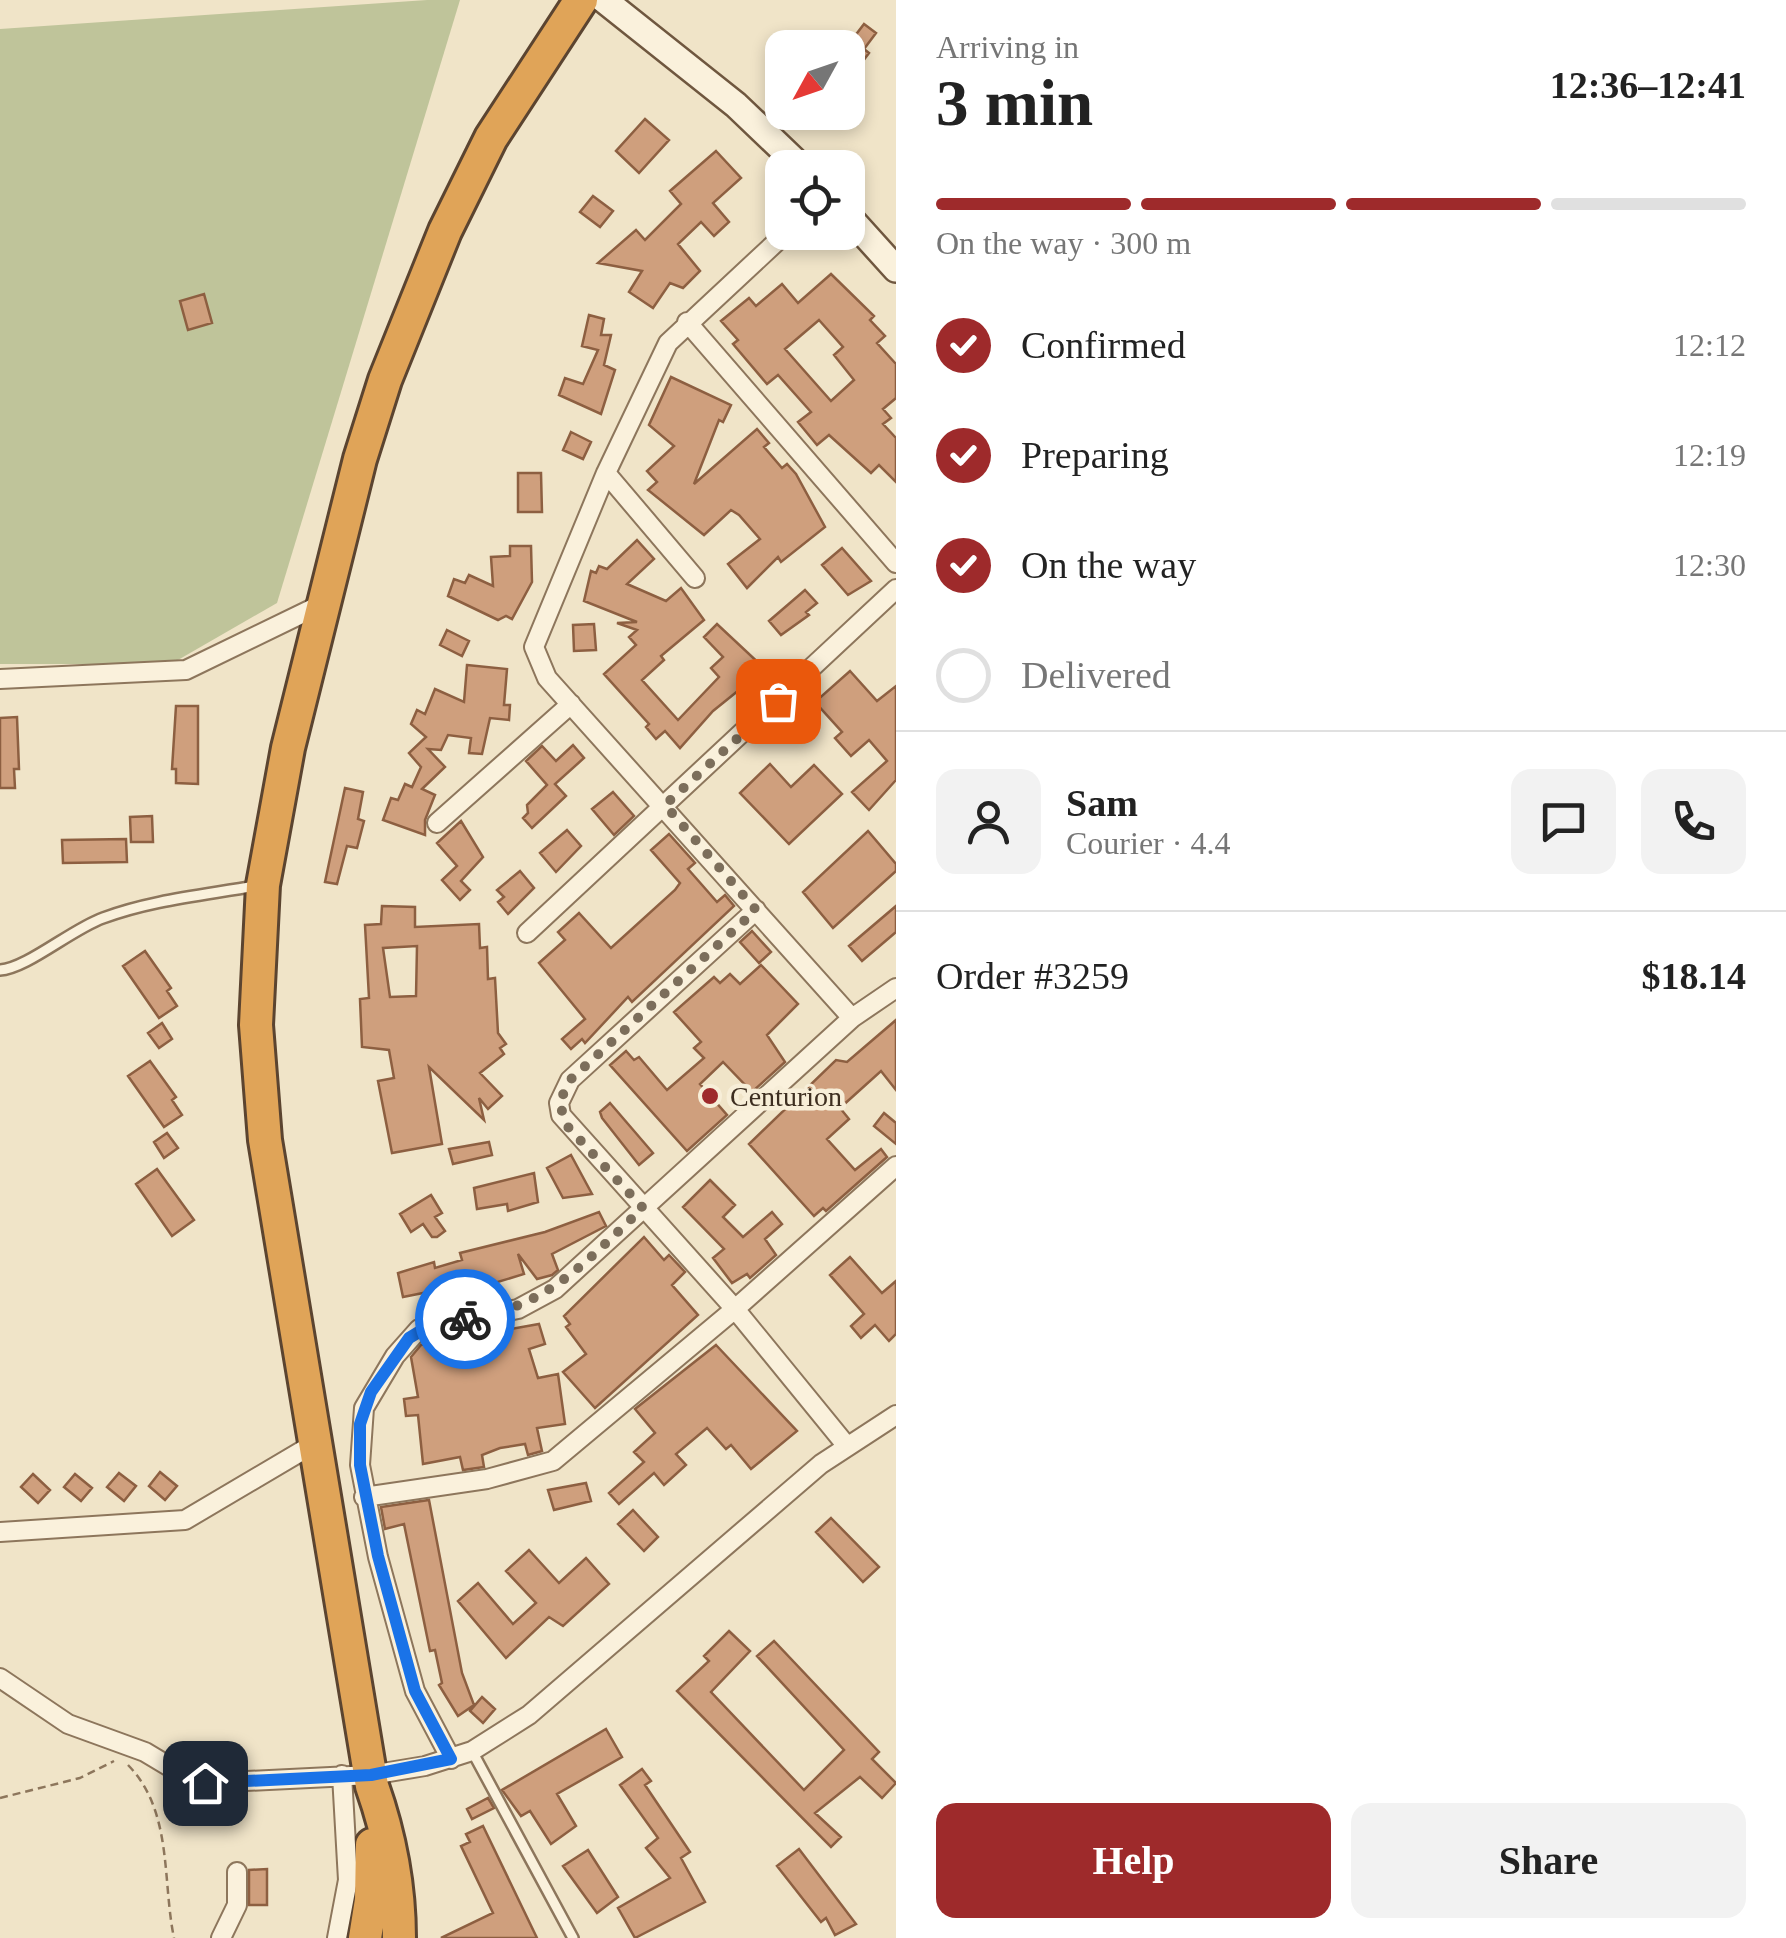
<!DOCTYPE html>
<html lang="en">
<head>
<meta charset="utf-8">
<style>
	:root { --surface:#fff; --page:#f2f2f2; --text:#222; --muted:#767676; --line:#e0e0e0; --accent:#9e2a2b }
	body { margin:0; font-family:"Times New Roman",serif; background:var(--page); color:var(--text); height:100vh; display:flex; flex-direction:column; font-size:38px; white-space:nowrap }
	* { box-sizing:border-box; margin:0 }
	p { font-size:32px; color:var(--muted) }
	.icon { flex:none; width:55px; height:55px; fill:none; stroke:currentColor; stroke-width:2; stroke-linecap:round; stroke-linejoin:round }
	.map { position:relative; flex:1; overflow:hidden }
	.drawer { display:flex; flex-direction:column; background:var(--surface); width:890px }
	.drawer>* { flex:none }
	.needle { width:65px; rotate:230deg }
	.controls { position:absolute; left:765px; top:30px; display:grid; gap:20px }
	.controls a { display:grid; place-items:center; width:100px; height:100px; border-radius:20px; background:var(--surface); box-shadow:0 5px 15px #0003; font-size:50px }
	.pin { position:absolute; display:grid; place-items:center; width:85px; height:85px; color:#fff; margin:-42px; border-radius:20px; box-shadow:0 5px 15px #0006 }
	.courier { position:absolute; display:grid; place-items:center; width:100px; height:100px; margin:-50px; border:8px solid #1a73e8; border-radius:50%; background:#fff; color:#222; box-shadow:0 2px 12px #0007 }
	.summary em { font-style:normal; font-weight:800 }
	.summary div { display:flex; flex-direction:column-reverse }
	.summary { display:flex; align-items:center; justify-content:space-between; height:170px; padding:0 40px }
	h1 { font-size:65px; font-weight:800; line-height:75px }
	.bar { display:grid; grid-template-columns:repeat(4,1fr); gap:15px 10px; align-content:center; height:120px; padding:0 40px }
	.bar i { height:12px; border-radius:8px; background:var(--line) }
	.bar .selected { background:var(--accent) }
	.bar p { grid-column:span 4 }
	.line { display:flex; align-items:center; gap:25px; padding:0 40px; border-top:2px solid var(--line) }
	.line div { flex:1 }
	.round { display:grid; place-items:center; flex:none; width:105px; height:105px; border-radius:20px; background:var(--page) }
	ol { padding:0 40px; list-style:none }
	li { display:flex; align-items:center; gap:30px; height:110px }
	li p { margin-inline-start:auto }
	li .icon { padding:10px; border-radius:50%; background:var(--accent); color:#fff; stroke-width:4 }
	li:last-child { color:var(--muted) }
	li i { width:55px; height:55px; border:5px solid var(--line); border-radius:50% }
	.cta { display:flex; gap:20px; margin-top:auto; padding:20px 40px }
	.cta a { flex:1; height:115px; border-radius:20px; background:var(--accent); color:#fff; font-size:40px; font-weight:800; line-height:115px; text-align:center }
	.cta a+a { background:var(--page); color:var(--text) }
	main { display:flex; flex:1; min-height:0 }
	.map>svg:first-child { display:block }
	.cemetery { fill:#bfc49a }
	.building { fill:#cf9f7d; stroke:#8d5f41; stroke-width:2.5; fill-rule:evenodd }
	.lines { fill:none; stroke-linecap:round; stroke-linejoin:round }
	.lane-casing { stroke:#8d765c; stroke-width:14 }
	.street-casing { stroke:#8d765c; stroke-width:22 }
	.secondary-casing { stroke:#6f573f; stroke-width:30 }
	.highway-casing { stroke:#5b4430; stroke-width:38 }
	.path { stroke:#8d765c; stroke-width:2.5; stroke-dasharray:8 5; stroke-linecap:butt }
	.lane { stroke:#faf1dc; stroke-width:9 }
	.street { stroke:#faf1dc; stroke-width:18 }
	.secondary { stroke:#faf1dc; stroke-width:25 }
	.highway { stroke:#e0a458; stroke-width:32 }
	.done { stroke:#7c6e5b; stroke-width:10; stroke-dasharray:0 18 }
	.route { stroke:#1a73e8; stroke-width:12 }
	.poi-dot { fill:#9e2a2b; stroke:#f7eed8; stroke-width:4 }
	.labels { text-anchor:middle; stroke-width:9; stroke-linejoin:round; paint-order:stroke }
	.poi-label { font-size:28px; fill:#3d2e20; stroke:#f7eed8; text-anchor:start }
</style>
</head>
<body>
<main>
<div class="map">
<svg width="896" height="1938" viewBox="0 0 896 1938">
	<rect width="100%" height="100%" fill="#f0e4c8"/>
	<path class="cemetery" d="M427,0H460L277,603L171,664H0V29Z"/>
	<path class="building" d="M864,24L876,33L864,49L869,53L857,69L848,62V45Z
		M645,119L669,140L639,173L616,151Z
		M716,151L741,178L713,203L729,222L714,236L701,222L678,244L700,271L683,288L670,283L653,308L629,292L642,271L598,263L636,230L645,240L681,204L670,191Z
		M593,196L613,211L600,227L580,212Z
		M831,274L874,316L870,320L885,336L877,343L896,364V398L883,409L891,418L883,424L896,438V482L879,465L871,473L829,435L817,445L798,422L811,412L778,375L767,384L733,344L738,340L721,321L749,298L756,306L782,284L798,303ZM819,320L843,347L834,355L854,380L831,401L785,349Z
		M204,294L212,323L188,330L180,301Z
		M589,315L604,319L601,335H611L604,365L615,370L601,414L559,395L565,378L583,384L598,350L582,346Z
		M671,377L731,405L723,422L719,420L694,484L757,429L769,443L764,447L782,468L787,464L796,474L825,527L781,562L778,557L747,588L728,564L760,539L739,515L731,510L704,535L648,490L657,482L647,471L674,446L649,425Z
		M571,432L591,442L583,459L563,450Z
		M518,473H541L542,512H518Z
		M637,540L654,559L627,584L666,601L681,588L704,620L661,656L664,660L642,680L678,720L719,677L711,668L723,657L704,637L717,624L765,669L713,711L680,748L665,731L656,739L646,727L649,724L604,674L636,645L629,637L637,630L617,623L637,622L584,601L591,571L596,573L599,566L607,569Z
		M510,546H531L532,582L512,619L506,616L498,620L448,596L454,579L465,583L469,575L493,586L491,557L510,556Z
		M842,548L871,581L848,595L822,565Z
		M805,590L817,603L806,612L809,615L781,635L769,621Z
		M594,624L596,650L574,651L573,625Z
		M447,630L469,641L462,656L440,645Z
		M467,665L507,669L504,705H510L509,720L490,718L482,754L469,753L471,738L448,735L441,750L428,749L445,767L422,789L435,795L425,820V835L383,820L391,798L398,800L405,784L412,787L421,767L409,753L426,737L411,724L417,710L425,714L435,689L464,702Z
		M850,671L877,701L896,686V780L869,810L852,792L887,761L869,740L851,756L835,738L842,732L815,702Z
		M176,706H198V784L176,783V769H172Z
		M17,717L19,769H14L15,788H0V718Z
		M573,745L584,758L555,784L566,796L532,828L523,818L528,813L527,805L547,785L526,761L542,746L556,761Z
		M770,764L791,787L814,765L842,794L789,844L740,793Z
		M345,788L363,792L358,819L364,821L357,848L347,846L337,884L325,882Z
		M613,792L634,816L614,835L592,809Z
		M152,816L153,842H131L130,817Z
		M461,821L483,857L461,881L470,890L460,900L442,880L457,866L437,843Z
		M567,830L581,846L556,872L540,853Z
		M868,831L896,864V871L833,928L803,892Z
		M669,834L695,863L688,869L717,902L725,895L734,906L632,1002L628,997L585,1043L582,1039L571,1049L562,1039L585,1019L539,963L565,940L558,932L579,913L611,948L675,890L680,883L651,850Z
		M126,839L127,862L63,863L62,840Z
		M520,871L534,888L508,914L498,902L504,897L497,890Z
		M382,906L415,907V927L479,924L480,948L487,947L488,979L495,978L498,1033L506,1044L500,1048L504,1054L480,1073L502,1096L488,1109L479,1098L484,1120L429,1067L442,1144L392,1153L378,1081L394,1078L389,1050L362,1047L360,999L369,998L365,925L381,924ZM417,946L416,996L390,997L383,948Z
		M896,906V932L862,961L849,946Z
		M752,931L771,952L759,963L740,942Z
		M145,951L171,988L167,991L177,1006L159,1018L123,966Z
		M761,965L798,1004L767,1035L785,1062L752,1092L723,1062L700,1084L727,1115L687,1151L610,1065L626,1051L634,1060L639,1057L667,1090L704,1058L694,1048L701,1042L674,1012L714,977L720,983L730,974L740,984Z
		M896,1020V1090L881,1071L840,1108L849,1119L827,1139L855,1170L881,1149L887,1157L826,1211L823,1208L814,1216L749,1144L836,1060L847,1062Z
		M162,1023L172,1039L159,1048L148,1033Z
		M150,1061L176,1097L172,1100L182,1115L164,1127L128,1076Z
		M610,1103L653,1153L639,1165L602,1118L600,1112Z
		M884,1113L896,1123V1144L874,1126Z
		M167,1133L178,1148L164,1158L154,1142Z
		M489,1142L492,1155L453,1164L449,1149Z
		M571,1155L592,1194L563,1198L547,1168Z
		M157,1169L194,1220L172,1236L136,1184Z
		M534,1173L538,1202L508,1211L507,1204L477,1209L474,1188Z
		M710,1180L735,1205L723,1217L743,1237L772,1212L782,1224L765,1239L776,1255L750,1278L747,1274L732,1283L713,1258L724,1249L683,1207Z
		M431,1195L442,1213L435,1217L445,1231L437,1237H432L423,1224L411,1232L400,1214Z
		M599,1212L606,1226L552,1254L558,1270L552,1275L537,1279L518,1254L524,1274L451,1296L452,1302L433,1307L428,1292L403,1297L398,1273L434,1262L435,1268L462,1260L460,1253L545,1232Z
		M644,1237L664,1260L669,1255L685,1272L672,1285L698,1315L595,1408L563,1372L586,1354L566,1327L570,1324L564,1316Z
		M850,1257L882,1293L896,1281V1334L889,1341L875,1325L861,1338L851,1326L864,1314L830,1275Z
		M539,1324L545,1344L529,1349L538,1378L558,1374L565,1424L537,1428L542,1451L528,1455L525,1444L500,1448L482,1455L484,1467L463,1470L460,1457L423,1464L418,1415L406,1416L404,1399L418,1397L411,1357L421,1345Z
		M716,1345L797,1431L751,1469L731,1445L726,1449L707,1428L676,1454L686,1465L664,1485L654,1473L619,1504L609,1493L644,1462L634,1452L655,1433L635,1409Z
		M160,1472L177,1486L165,1500L149,1486Z
		M119,1473L136,1486L124,1501L107,1487Z
		M33,1474L50,1490L38,1503L21,1487Z
		M75,1474L92,1488L81,1501L64,1487Z
		M586,1483L591,1501L554,1510L548,1490Z
		M429,1500L462,1673L474,1705L458,1716L439,1685L442,1683L435,1650L430,1651L404,1524L385,1529L381,1507Z
		M633,1510L658,1537L644,1551L618,1524Z
		M831,1518L879,1567L863,1582L816,1532Z
		M529,1550L559,1583L586,1558L609,1584L563,1626L549,1617L506,1658L458,1601L478,1583L513,1624L536,1603L506,1571Z
		M729,1631L750,1651L711,1692L804,1790L844,1750L757,1656L774,1641L879,1752L872,1759L896,1783L882,1798L860,1777L815,1813L841,1837L831,1847L677,1691L709,1661L704,1656Z
		M482,1697L495,1709L483,1723L470,1711Z
		M606,1729L622,1757L557,1794L576,1826L551,1844L530,1811L521,1816L502,1790Z
		M642,1769L651,1781L645,1785L690,1852L681,1858L705,1902L635,1938L618,1908L670,1878L646,1848L658,1838L620,1785Z
		M488,1798L494,1808L472,1819L467,1809Z
		M483,1826L537,1938H441L493,1913L461,1846L470,1842L466,1834Z
		M799,1849L856,1924L835,1935L826,1918L821,1922L777,1866Z
		M588,1850L618,1897L597,1913L563,1866Z
		M267,1869V1905H249V1870Z"/>
	<g class="lines">
		<g class="lane-casing">
			<path id="lane" d="M0,970C26,969 72,929 103,918C151,900 205,895 255,886
				M472,1751L573,1938"/>
		</g>
		<g class="street-casing">
			<path id="street" d="M787,232L668,343L606,473L534,647L547,678L852,1018
				M687,322L896,563
				M606,473L695,578
				M0,679L186,670L324,603
				M437,823L571,704
				M756,910L570,1080L559,1103L561,1115L735,1309L846,1445
				M527,933L896,589
				M364,1497L487,1479L553,1461L735,1309L896,1166
				M0,1532L185,1520L317,1442
				M0,1678L68,1724L145,1752L195,1782L205,1783L371,1775L425,1766L472,1751L529,1715L821,1464L896,1415
				M451,1759L415,1691L378,1557L360,1465L364,1408L395,1356L419,1329L518,1309L555,1289L852,1018L896,988
				M221,1938L237,1905V1872
				M337,1938L348,1880L342,1775"/>
		</g>
		<g class="secondary-casing">
			<path id="secondary" d="M604,0L736,105L802,168
				M848,216L896,269"/>
		</g>
		<g class="highway-casing">
			<path id="highway" d="M365,1938L371,1900L372,1845
				M399,1938C399,1887 389,1834 372,1786L265,1140L256,1025L263,885L288,748L360,459L385,380L445,231L491,138L581,0"/>
		</g>
		<path class="path" d="M128,1765C173,1811 162,1880 174,1938
			M0,1798L80,1778L114,1761"/>
		<use href="#lane" class="lane"/>
		<use href="#street" class="street"/>
		<use href="#secondary" class="secondary"/>
		<use href="#highway" class="highway"/>
	</g>
	<g class="lines">
		<path class="done" d="M465,1319C548,1308 585,1262 643,1208L568,1127L559,1103L570,1080L756,910L665,805L778,701"/>
		<path class="route" d="M205,1783L371,1775L451,1759L415,1691L378,1556L360,1465V1424L371,1392L409,1338L432,1324L465,1319"/>
	</g>
	<circle class="poi-dot" cx="710" cy="1096" r="10"/>
	<g class="labels">
		<g class="poi-label">
			<text x="730" y="1106">Centurion</text>
		</g>
	</g>
</svg>
<div class="controls">
<a><svg class="needle" viewBox="-14 -14 28 28"><path d="M0-13l5 13h-10z" fill="#e53935"/><path d="M0 13l5-13h-10z" fill="#767676"/></svg></a>
<a><svg class="icon" aria-label="locate" viewBox="0 0 24 24"><circle cx="12" cy="12" r="6"/><path d="M12 2v4M12 18v4M2 12h4M18 12h4"/></svg></a>
</div>
<div class="pin" style="left:778px;top:701px;background:#ea580c"><svg class="icon" aria-label="bag" viewBox="0 0 24 24"><path d="M5 8h14l-1 12H6zM9 8a3 3 0 0 1 6 0"/></svg></div>
<div class="pin" style="left:205px;top:1783px;background:#1f2937"><svg class="icon" aria-label="home" viewBox="0 0 24 24"><path d="M3 11l9-7 9 7M6 9v11h12V9"/></svg></div>
<div class="courier" style="left:465px;top:1319px"><svg class="icon" aria-label="bike" viewBox="0 0 24 24"><circle cx="6" cy="16" r="4"/><circle cx="18" cy="16" r="4"/><path d="M6 16l4-8h5l3 8M10 8l3 8H6M13 5h3"/></svg></div>
</div>
<section class="drawer">
<div class="summary"><div><h1>3 min</h1><p>Arriving in</p></div><em>12:36–12:41</em></div>
<div class="bar"><i class="selected"></i><i class="selected"></i><i class="selected"></i><i></i><p>On the way · 300 m</p></div>
<ol>
<li><svg class="icon" aria-label="check" viewBox="0 0 24 24"><path d="M5 12l5 5 9-10"/></svg>Confirmed<p>12:12</p></li>
<li><svg class="icon" aria-label="check" viewBox="0 0 24 24"><path d="M5 12l5 5 9-10"/></svg>Preparing<p>12:19</p></li>
<li><svg class="icon" aria-label="check" viewBox="0 0 24 24"><path d="M5 12l5 5 9-10"/></svg>On the way<p>12:30</p></li>
<li><i></i>Delivered</li>
</ol>
<div class="line" style="height:180px"><a class="round"><svg class="icon" aria-label="person" viewBox="0 0 24 24"><circle cx="12" cy="8" r="4"/><path d="M4 21q1-7 8-7t8 7"/></svg></a><div><b>Sam</b><p>Courier · 4.4</p></div><a class="round"><svg class="icon" aria-label="chat" viewBox="0 0 24 24"><path d="M4 5h16v11H9l-5 4z"/></svg></a><a class="round"><svg class="icon" aria-label="phone" viewBox="0 0 24 24"><path d="M5 4h4l2 5-3 2q2 4 5 5l2-3 5 2v4C11 20 4 13 5 4z"/></svg></a></div>
<div class="line" style="height:130px"><div>Order #3259</div><b>$18.14</b></div>
<div class="cta"><a>Help</a><a>Share</a></div>
</section>
</main>
</body>
</html>
